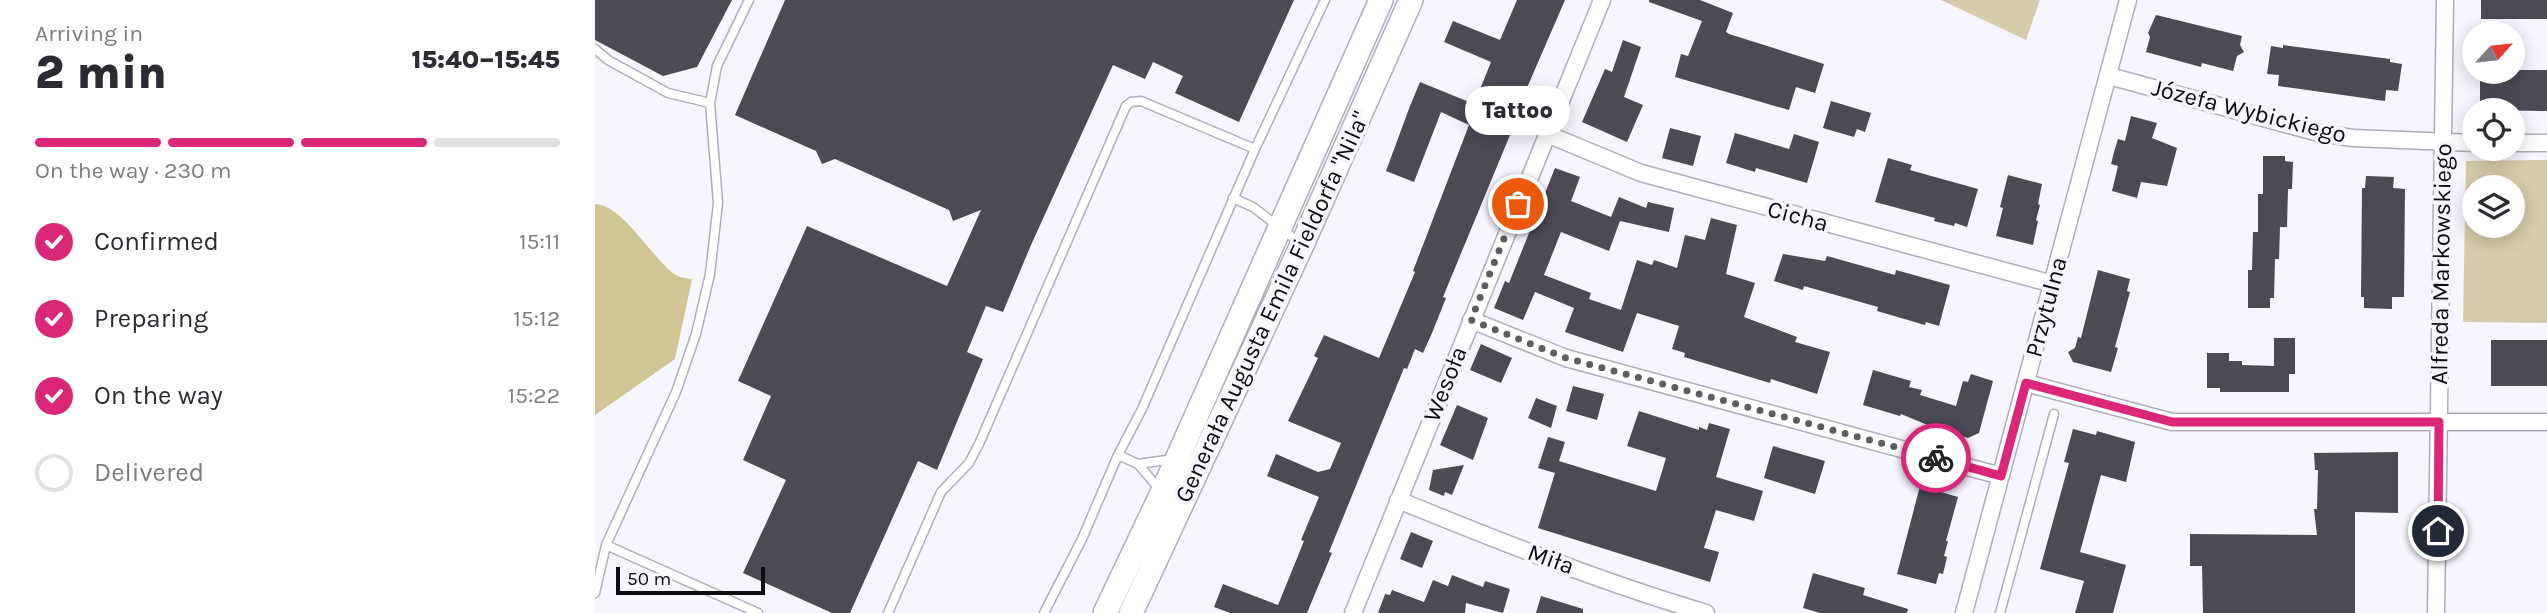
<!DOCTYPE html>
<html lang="en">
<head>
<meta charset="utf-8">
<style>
	:root { --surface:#fff; --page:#f7f7f7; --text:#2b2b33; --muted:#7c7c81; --line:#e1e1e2; --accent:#db2777 }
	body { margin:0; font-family:Karla,sans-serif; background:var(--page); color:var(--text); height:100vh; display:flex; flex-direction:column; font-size:26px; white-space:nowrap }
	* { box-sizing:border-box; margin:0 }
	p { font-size:23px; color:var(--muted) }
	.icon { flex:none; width:38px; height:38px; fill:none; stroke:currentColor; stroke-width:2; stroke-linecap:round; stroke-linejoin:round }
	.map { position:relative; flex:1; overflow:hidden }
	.drawer { display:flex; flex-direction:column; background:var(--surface); width:595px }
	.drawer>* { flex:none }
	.needle { width:46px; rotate:63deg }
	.fabs { position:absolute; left:1867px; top:21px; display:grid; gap:14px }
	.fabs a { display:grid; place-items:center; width:63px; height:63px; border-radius:50%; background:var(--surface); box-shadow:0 4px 18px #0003; font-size:35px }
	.scale { position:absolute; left:21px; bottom:18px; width:149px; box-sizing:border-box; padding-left:7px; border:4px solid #0c0b10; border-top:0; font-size:19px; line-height:24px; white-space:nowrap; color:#0c0b10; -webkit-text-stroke:5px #f7f5fe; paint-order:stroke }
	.pin { position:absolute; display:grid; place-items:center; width:60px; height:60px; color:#fff; margin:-30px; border:4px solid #fff; border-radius:50%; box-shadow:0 2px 7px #0007 }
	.courier { position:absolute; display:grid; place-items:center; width:70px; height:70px; margin:-35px; border:5px solid #db2777; border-radius:50%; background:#fff; color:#222; box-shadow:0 2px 9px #0007 }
	.bubble { position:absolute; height:49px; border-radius:24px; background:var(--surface); box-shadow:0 4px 18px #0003; font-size:23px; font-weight:800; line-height:49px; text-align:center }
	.head em { font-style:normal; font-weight:800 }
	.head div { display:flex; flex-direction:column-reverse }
	.head { display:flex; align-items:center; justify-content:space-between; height:119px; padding:0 35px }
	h1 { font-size:46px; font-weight:800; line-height:52px }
	.bar { display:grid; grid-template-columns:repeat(4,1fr); gap:10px 7px; align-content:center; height:84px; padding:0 35px }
	.bar i { height:9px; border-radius:5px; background:var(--line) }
	.bar .on { background:var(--accent) }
	.bar p { grid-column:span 4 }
	ol { padding:0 35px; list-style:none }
	li { display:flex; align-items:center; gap:21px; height:77px }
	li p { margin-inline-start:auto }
	li .icon { padding:7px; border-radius:50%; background:var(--accent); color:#fff; stroke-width:4 }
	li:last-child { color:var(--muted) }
	li i { width:38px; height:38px; border:4px solid var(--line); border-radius:50% }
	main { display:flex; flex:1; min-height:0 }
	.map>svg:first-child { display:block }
	.green { fill:#d5ccaa; fill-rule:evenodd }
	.forest { fill:#d2c594 }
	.building { fill:#4c4a55 }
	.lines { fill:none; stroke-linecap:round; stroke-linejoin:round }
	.lane-casing { stroke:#afadba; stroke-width:11 }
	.street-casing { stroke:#afadba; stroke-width:19 }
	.secondary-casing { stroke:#afadba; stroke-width:26 }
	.lane { stroke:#fff; stroke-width:8 }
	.street { stroke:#fff; stroke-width:16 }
	.secondary { stroke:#fff; stroke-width:23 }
	.done { stroke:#5e5d63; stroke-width:7; stroke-dasharray:0 12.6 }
	.route { stroke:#db2777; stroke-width:9 }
	.labels { text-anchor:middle; stroke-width:7; stroke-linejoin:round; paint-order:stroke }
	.street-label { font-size:24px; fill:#0c0b10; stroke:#f7f5fe }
</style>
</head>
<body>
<main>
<section class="drawer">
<div class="head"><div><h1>2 min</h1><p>Arriving in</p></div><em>15:40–15:45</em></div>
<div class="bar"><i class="on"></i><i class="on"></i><i class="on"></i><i></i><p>On the way · 230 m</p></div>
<ol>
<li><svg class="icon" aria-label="check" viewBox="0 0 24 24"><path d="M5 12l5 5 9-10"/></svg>Confirmed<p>15:11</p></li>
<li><svg class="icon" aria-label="check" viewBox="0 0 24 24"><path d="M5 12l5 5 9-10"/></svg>Preparing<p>15:12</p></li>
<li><svg class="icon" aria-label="check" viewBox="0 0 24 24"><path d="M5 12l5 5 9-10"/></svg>On the way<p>15:22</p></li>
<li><i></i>Delivered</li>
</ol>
</section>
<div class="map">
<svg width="1952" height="613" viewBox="0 0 1952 613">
	<rect width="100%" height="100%" fill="#f7f5fe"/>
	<path class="green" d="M1346,0H1445L1431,40Z
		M1952,160V323L1870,322L1868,321L1871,161ZM1880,187H1918V226H1880Z"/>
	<path class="forest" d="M0,204C29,205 58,261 81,275C85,278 92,278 97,279L80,359L0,415Z"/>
	<path class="building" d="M0,0H137L102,67L68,76L0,40Z
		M190,0H699L644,122L580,93L588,76L558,62L550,79L518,65L436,245L408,312L391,306L372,352L388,359L342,470L323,461L255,613H237L148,573L191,480L148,460L176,396L143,381L212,226L352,286L386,210L358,221L354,210L240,159L227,164L221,151L140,115Z
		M922,0H970L912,134L915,135L848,297L851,298L837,333L828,353L820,349L812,369L809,368L734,552L737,553L712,613H635L619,607L628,584L683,605L709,541L706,540L724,497L672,476L681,454L723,472L735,469L746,443L693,421L723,358L719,356L729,335L784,358L820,272L818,271L874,125L846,112L819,182L791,171L815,106L825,82L879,104L896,62L849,42L858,21L905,40Z
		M1054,0H1105L1138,13L1131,32L1134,34L1229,64L1220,93L1201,87L1194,110L1080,77L1086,54L1093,56L1107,21L1054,2Z
		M1886,0H1952V19H1886Z
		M1561,15L1647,36L1645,45L1649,52L1642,56L1638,71L1607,63L1606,67L1551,52L1555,37L1553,33Z
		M1028,40L1046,47L1029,97L1048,105L1032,142L987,122L1010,69L1017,72Z
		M1688,45L1795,59V62L1807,64L1803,91L1791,90L1790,101L1683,86L1684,75L1672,74L1676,46L1688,48Z
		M1918,70H1952V111L1885,110V72H1918Z
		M1236,101L1276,113L1270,132L1262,129L1259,137L1228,128Z
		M1536,116L1562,123L1557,138L1582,148L1572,186L1546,182L1542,198L1517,191L1523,166L1516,164L1519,152L1523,139L1530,141Z
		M1075,128L1106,136L1098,166L1067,158Z
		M1140,133L1194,149L1199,134L1224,142L1212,183L1161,168L1160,172L1131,163Z
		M1668,156H1690V161L1698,162L1697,189H1693L1692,227H1685L1684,259H1680L1679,298H1675V308H1653V270H1657L1658,232H1663V194H1668Z
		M1293,158L1317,165L1315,170L1383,189L1372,227L1360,223L1359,226L1339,221L1340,218L1280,202Z
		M960,168L985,177L976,201L1016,217L1024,197L1051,208L1053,202L1079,208L1074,232L1025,221L1014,251L966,232L949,275L996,293L994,299L1026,310L1042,260L1057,265L1059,260L1082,268L1090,235L1110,240L1116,218L1142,225L1131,274L1160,283L1149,317L1202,337L1200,342L1235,352L1222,394L1176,379L1175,383L1089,357L1090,353L1077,349L1084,326L1042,313L1028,352L970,332L979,308L940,292L928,320L899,308L910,281L914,283Z
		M1413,175L1447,184L1443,204L1445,205L1441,220L1443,221L1438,245L1401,236L1408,208L1405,207Z
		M1771,176L1799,177L1798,188L1810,189L1809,297H1797V309L1769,308V297H1766L1767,188H1770Z
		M1188,254L1230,261L1232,256L1300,275L1301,270L1355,285L1344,326L1331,322L1330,325L1282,311L1283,307L1209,286L1208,290L1179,281Z
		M1503,270L1535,279L1532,291L1535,292L1520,347L1523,348L1516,372L1478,362L1473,352L1480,348L1483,337L1486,338Z
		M1679,338H1700V374H1694V392H1625V388H1612V353H1634V361H1647V365L1679,366Z
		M1896,340H1952V386H1896Z
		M886,344L917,358L906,383L875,370Z
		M1278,370L1316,381L1314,387L1327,390L1325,395L1361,406L1368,381L1373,382L1376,374L1398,381L1384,433L1373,438L1342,429L1306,414L1305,416L1268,405Z
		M978,386L1009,394L1002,420L971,411Z
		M941,398L962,406L956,428L933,418Z
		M862,405L893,418L878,460L845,445Z
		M1044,411L1104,430V427L1112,430L1114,423L1135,429L1121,477L1168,491L1159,521L1121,510L1109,548L1124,552L1115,582L943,528L960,473L943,468L953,437L970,442L964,461L1061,491L1071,458L1032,446Z
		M1478,429L1501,435L1502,431L1540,442L1531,482L1506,475L1485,552L1531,565L1518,613H1480L1489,581L1445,569L1474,463L1469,462Z
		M1178,446L1230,461L1220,494L1169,478Z
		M1803,452V513L1760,512V613H1608L1607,566H1595V534L1722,535L1719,509H1722L1723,470H1720L1719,453Z
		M869,465L857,495L850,492L849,496L834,490L838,470Z
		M1325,486L1363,497L1351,541H1353L1349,556L1352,557L1348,574L1344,573L1341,584L1302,574Z
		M816,532L838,541L827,568L805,559Z
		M1218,573L1270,588L1268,595L1313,609L1312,613H1225L1208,608Z
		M857,575L888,587L890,581L915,589L908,613L871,603L870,613H783L790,594L795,595L797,590L829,602L838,580L853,586Z
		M946,596L988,609V613H941Z"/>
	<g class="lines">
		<g class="lane-casing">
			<path id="lane" d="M0,49L13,60L73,93L115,103
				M638,198L658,207L705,243
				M523,455L543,464L565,490
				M543,464L579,459
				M11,545L163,613
				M0,593L11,545L81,392L101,334L115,274L123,203L115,103L122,66L154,0
				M293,613L346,492L374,463L384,444L531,106L536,102L546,101L660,149
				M449,613L487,539L523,455L547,409L660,149L730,0
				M1405,613L1459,414"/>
		</g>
		<g class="street-casing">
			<path id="street" d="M1514,76L1724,133L1758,138L1880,143
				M952,134L1046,173L1458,284
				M1918,143H1952
				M876,320L971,358L1406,476
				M1431,383L1577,422H1952
				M803,500C904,541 1006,582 1111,613
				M758,613L1007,0
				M1369,613L1533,0
				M1841,613L1850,0"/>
		</g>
		<g class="secondary-casing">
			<path id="secondary" d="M510,613L567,493L786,0
				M536,613L707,245L816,0"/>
		</g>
		<use href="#lane" class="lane"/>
		<use href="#street" class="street"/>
		<use href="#secondary" class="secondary"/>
	</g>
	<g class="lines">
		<path class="done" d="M923,204L876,320L971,358L1341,458"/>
		<path class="route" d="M1341,458L1406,476L1431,383L1577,422H1844L1843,531"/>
	</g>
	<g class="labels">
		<g class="street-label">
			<text transform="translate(1654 111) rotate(14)" y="8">Józefa Wybickiego</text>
			<text transform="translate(1203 216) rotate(15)" y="8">Cicha</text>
			<text transform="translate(1846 264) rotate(-89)" y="8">Alfreda Markowskiego</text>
			<text transform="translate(677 307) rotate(-65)" y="8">Generała Augusta Emila Fieldorfa "Nila"</text>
			<text transform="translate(1451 307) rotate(-75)" y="8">Przytulna</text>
			<text transform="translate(850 384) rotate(-68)" y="8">Wesoła</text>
			<text transform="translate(956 559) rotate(20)" y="8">Miła</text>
		</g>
	</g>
</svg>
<div class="fabs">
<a><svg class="needle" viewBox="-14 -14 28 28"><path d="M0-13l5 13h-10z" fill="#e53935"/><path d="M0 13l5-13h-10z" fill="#7c7c81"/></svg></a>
<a><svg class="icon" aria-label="locate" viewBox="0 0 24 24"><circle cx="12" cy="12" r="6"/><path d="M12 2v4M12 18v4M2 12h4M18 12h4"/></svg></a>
<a><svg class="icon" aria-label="layers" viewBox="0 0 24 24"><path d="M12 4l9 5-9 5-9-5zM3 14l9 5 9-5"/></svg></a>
</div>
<div class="scale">50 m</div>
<div class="pin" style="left:923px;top:204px;background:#ea580c"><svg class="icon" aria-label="bag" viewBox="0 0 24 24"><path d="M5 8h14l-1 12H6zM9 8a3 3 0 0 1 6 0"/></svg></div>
<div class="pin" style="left:1843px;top:531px;background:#1f2937"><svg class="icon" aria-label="home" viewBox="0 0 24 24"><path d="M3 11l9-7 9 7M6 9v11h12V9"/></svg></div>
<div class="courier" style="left:1341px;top:458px"><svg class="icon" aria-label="bike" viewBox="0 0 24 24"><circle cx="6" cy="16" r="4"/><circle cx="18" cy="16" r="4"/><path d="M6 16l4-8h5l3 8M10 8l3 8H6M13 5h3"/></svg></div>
<div class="bubble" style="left:870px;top:86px;width:105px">Tattoo</div>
</div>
</main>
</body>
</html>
